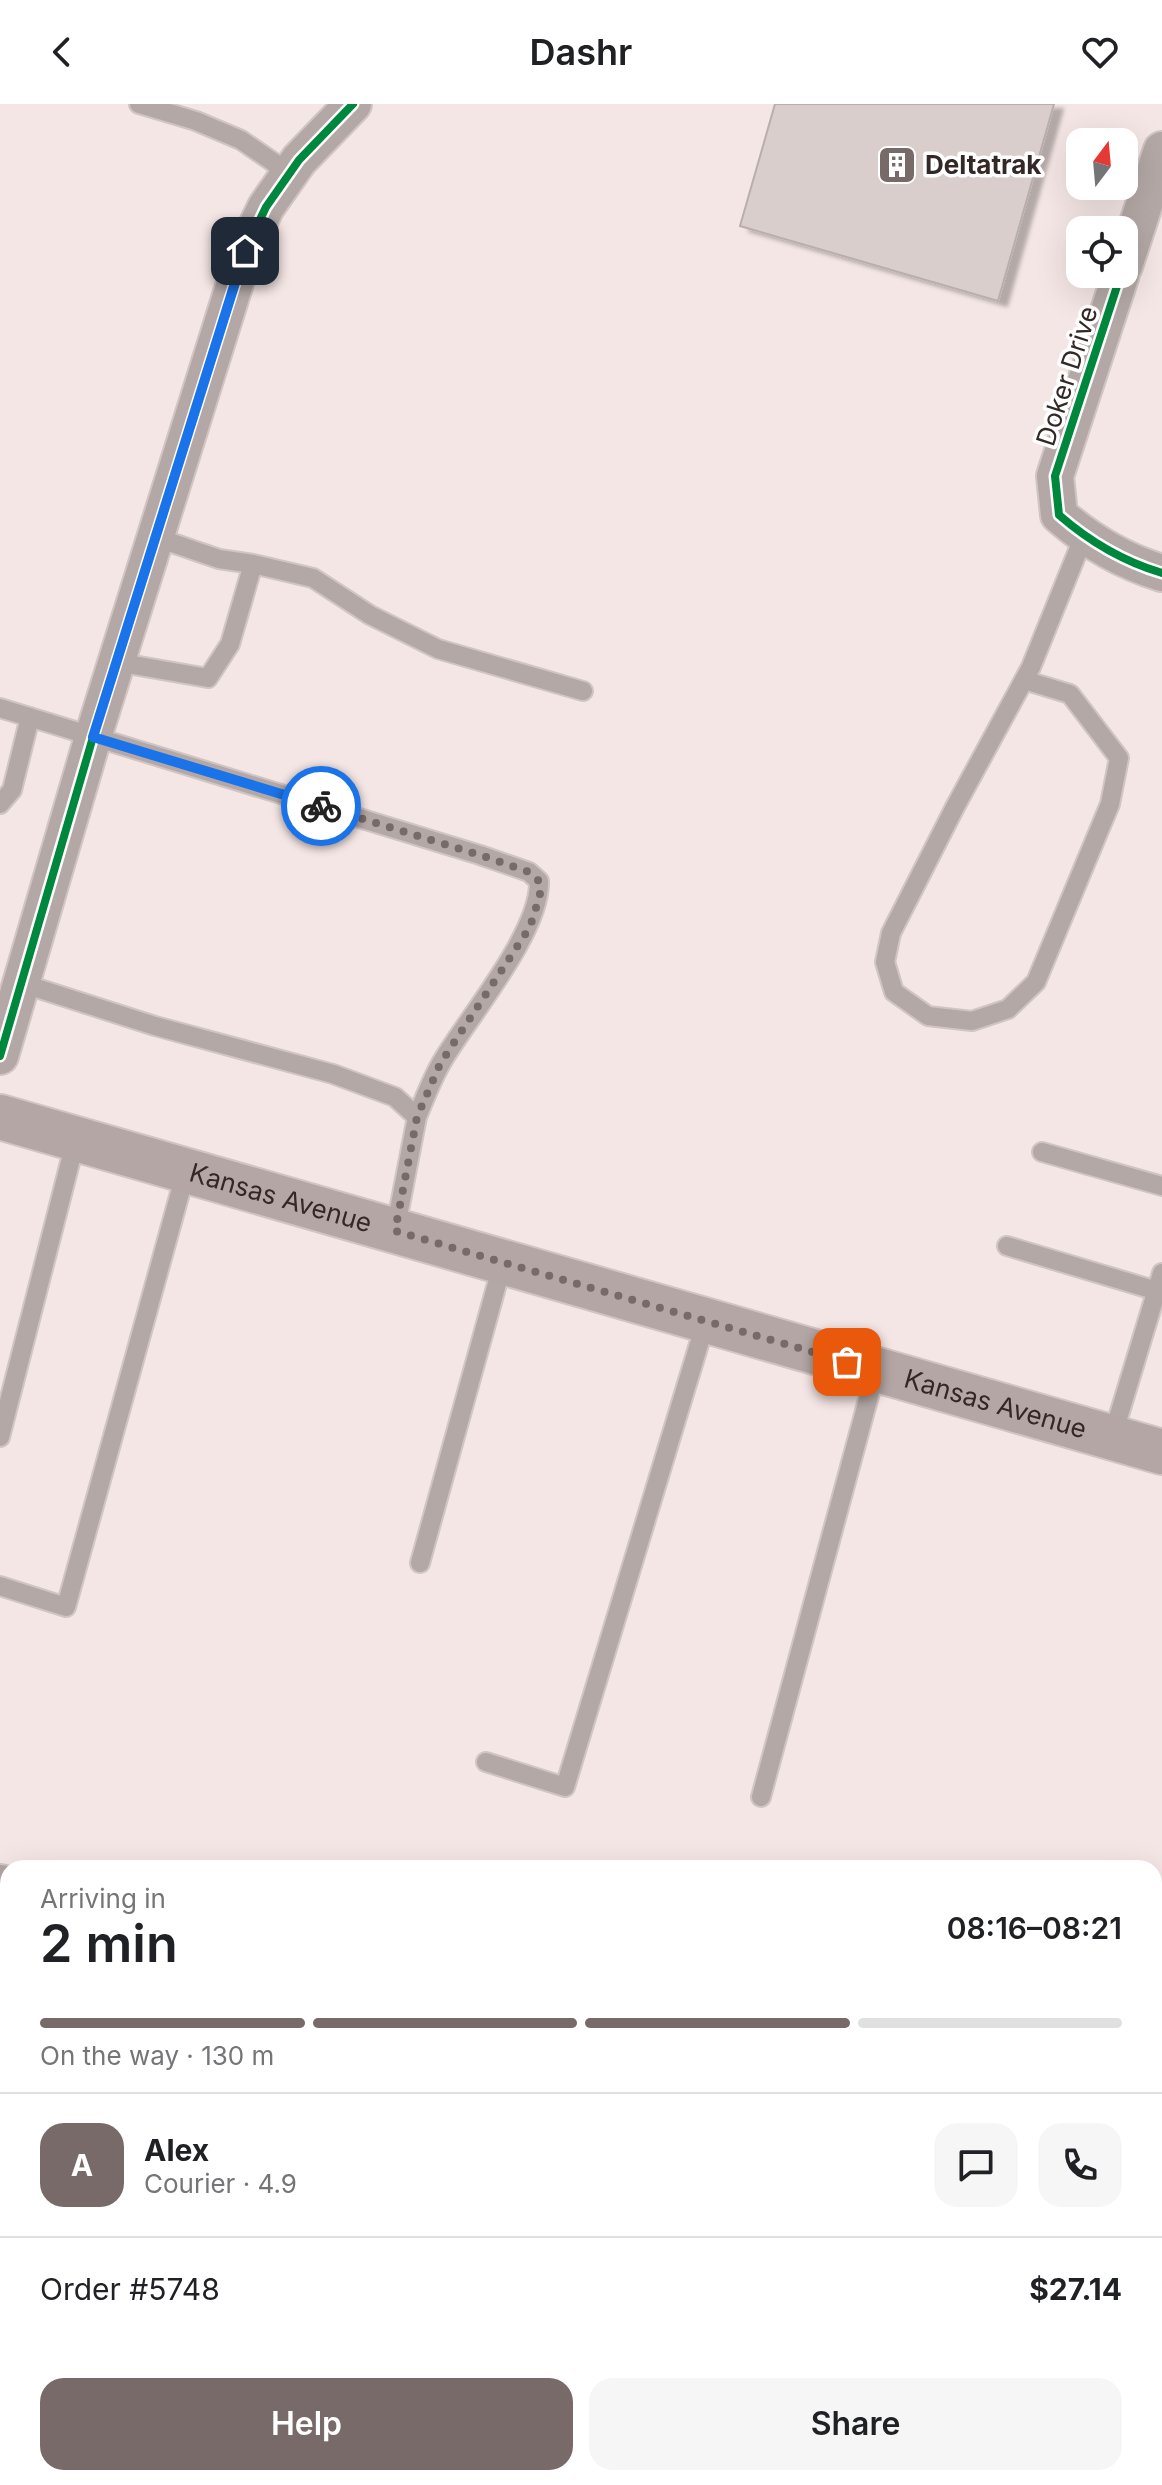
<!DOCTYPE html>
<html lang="en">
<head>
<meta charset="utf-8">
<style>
	:root { --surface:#fff; --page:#f6f6f6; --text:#202124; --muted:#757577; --line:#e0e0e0; --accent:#776a68 }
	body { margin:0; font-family:Inter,sans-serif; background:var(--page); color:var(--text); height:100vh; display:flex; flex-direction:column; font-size:30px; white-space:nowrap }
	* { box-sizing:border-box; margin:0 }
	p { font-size:26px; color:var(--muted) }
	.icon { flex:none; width:44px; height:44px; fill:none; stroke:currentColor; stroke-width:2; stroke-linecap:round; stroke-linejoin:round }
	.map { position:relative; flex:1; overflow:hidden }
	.sheet { position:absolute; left:0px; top:1756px; width:1162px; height:626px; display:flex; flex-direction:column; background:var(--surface); border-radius:24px 24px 0 0; box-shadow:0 8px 32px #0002 }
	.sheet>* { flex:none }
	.needle { width:52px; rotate:16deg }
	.buttons { position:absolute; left:1066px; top:24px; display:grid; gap:16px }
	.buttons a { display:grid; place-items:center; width:72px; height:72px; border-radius:16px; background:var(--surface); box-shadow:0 8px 32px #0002; font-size:40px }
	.pin { position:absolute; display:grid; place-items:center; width:68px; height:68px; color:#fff; margin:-34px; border-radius:16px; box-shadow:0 4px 12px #0006 }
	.courier { position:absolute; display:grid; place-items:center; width:80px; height:80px; margin:-40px; border:6px solid #1a73e8; border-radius:50%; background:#fff; color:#222; box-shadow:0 2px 10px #0007 }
	.summary em { font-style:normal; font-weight:600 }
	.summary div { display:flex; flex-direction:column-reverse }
	.summary { display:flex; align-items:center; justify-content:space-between; height:136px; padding:0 40px }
	h1 { font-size:52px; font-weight:600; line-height:60px }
	.bar { display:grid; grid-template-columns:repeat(4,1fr); gap:12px 8px; align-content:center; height:96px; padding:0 40px }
	.bar i { height:10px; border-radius:6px; background:var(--line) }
	.bar .active { background:var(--accent) }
	.bar p { grid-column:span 4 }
	.line { display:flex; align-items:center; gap:20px; padding:0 40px; border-top:2px solid var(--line) }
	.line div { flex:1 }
	.round { display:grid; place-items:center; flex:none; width:84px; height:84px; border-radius:24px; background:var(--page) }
	.cta { display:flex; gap:16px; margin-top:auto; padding:16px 40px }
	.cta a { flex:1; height:92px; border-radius:24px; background:var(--accent); color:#fff; font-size:32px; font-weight:600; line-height:92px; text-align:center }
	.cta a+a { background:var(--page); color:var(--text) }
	header { display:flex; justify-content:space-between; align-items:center; height:104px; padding:0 40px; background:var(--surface); font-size:36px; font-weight:600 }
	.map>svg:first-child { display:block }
	.building { fill:#dacecc; stroke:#b9aeac; stroke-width:2; filter:url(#shadow) }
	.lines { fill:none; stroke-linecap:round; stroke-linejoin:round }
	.service-casing { stroke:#d0c5c3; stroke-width:22 }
	.minor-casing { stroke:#d0c5c3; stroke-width:40 }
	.secondary-casing { stroke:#d0c5c3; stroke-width:48 }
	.motorway-casing { stroke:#d0c5c3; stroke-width:48 }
	.service { stroke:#b3a8a6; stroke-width:18 }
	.minor { stroke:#b3a8a6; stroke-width:36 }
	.secondary { stroke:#b3a6a4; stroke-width:44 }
	.motorway { stroke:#b3a5a3; stroke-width:44 }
	.cycleway-casing { stroke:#fff; stroke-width:13 }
	.cycleway { stroke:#00873e; stroke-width:8 }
	.done { stroke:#776a68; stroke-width:8; stroke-dasharray:0 14.4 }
	.route { stroke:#1a73e8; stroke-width:10 }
	.labels { text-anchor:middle; stroke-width:7; stroke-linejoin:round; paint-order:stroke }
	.poi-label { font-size:26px; font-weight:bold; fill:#342826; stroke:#fff; text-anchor:start }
	.street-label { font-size:26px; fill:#342826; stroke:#fff }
</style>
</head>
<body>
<header><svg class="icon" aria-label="back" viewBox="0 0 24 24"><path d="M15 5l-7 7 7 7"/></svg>Dashr<svg class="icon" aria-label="heart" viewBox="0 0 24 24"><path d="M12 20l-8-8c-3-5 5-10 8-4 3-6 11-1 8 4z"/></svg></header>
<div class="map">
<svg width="1162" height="2381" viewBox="0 0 1162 2381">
	<defs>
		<filter id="shadow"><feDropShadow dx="9" dy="5" stdDeviation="2" flood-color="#0004"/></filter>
	</defs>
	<rect width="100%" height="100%" fill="#f4e6e4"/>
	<path class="building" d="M775,0H1054L998,197L740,122Z
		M0,2044L8,2047V2087L3,2104L0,2103Z
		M1154,2357L1162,2360V2381H1076L1079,2374H1154Z
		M0,2362L8,2364V2374H38L47,2377L46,2381H0Z
		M168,2374H267L265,2381H193Z
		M896,2374H942L940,2381H894Z
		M984,2374H1058L1056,2381H982Z"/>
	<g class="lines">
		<g class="service-casing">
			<path id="service" d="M139,0L196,17L241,36L289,69
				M253,460L313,474L370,511L438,545L583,587
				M116,558L208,574L230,540L253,460L219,455L155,433
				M1024,576L1070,590L1119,654L1110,700L1036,878L1008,905L972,917L928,912L894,888L885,858L891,829L955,703L1031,563L1084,432
				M0,604L480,751L529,768L539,777C541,827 470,911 443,956C432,974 425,994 417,1013
				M0,700L12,686L30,613
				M21,879L155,922L333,970L395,993L417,1013L395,1127
				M1042,1048L1162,1082
				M1007,1142L1157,1187
				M0,1333L76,1035
				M1112,1334L1162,1169
				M420,1459L503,1158
				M0,1482L66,1503L186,1067
				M486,1658L565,1683L706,1217
				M761,1693L876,1266"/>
		</g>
		<g class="minor-casing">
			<path id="minor" d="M1124,162L1162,46
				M1121,170L1055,372L1059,411C1090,438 1122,457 1162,469
				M0,952L93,633L245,147L266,103L299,56L353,0
				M549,2374L574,2381
				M345,2381L349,2374"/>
		</g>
		<g class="secondary-casing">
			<g id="secondary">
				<path id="s1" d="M0,1013L1162,1348"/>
			</g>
		</g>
		<g class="motorway-casing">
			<path id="motorway" d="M0,1783L8,1785
				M0,1889L8,1891
				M1154,2049L1162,2051
				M1154,2155L1162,2158"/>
		</g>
		<use href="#service" class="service"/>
		<use href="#minor" class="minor"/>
		<use href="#secondary" class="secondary"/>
		<use href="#motorway" class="motorway"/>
		<g class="cycleway-casing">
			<path id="cycleway" d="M1121,170L1055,372L1059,411C1090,438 1122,457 1162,469
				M0,952L93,633L245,147L266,103L299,56L353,0"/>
		</g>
		<use href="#cycleway" class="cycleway"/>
	</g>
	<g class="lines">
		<path class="done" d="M321,702L480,751L529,768L539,777L540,791L530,823L440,960L417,1013L395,1127L847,1258"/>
		<path class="route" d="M245,147L93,633L321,702"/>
	</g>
	<defs>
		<g id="building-square" transform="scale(2)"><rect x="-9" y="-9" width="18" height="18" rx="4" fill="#776a68" stroke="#fff"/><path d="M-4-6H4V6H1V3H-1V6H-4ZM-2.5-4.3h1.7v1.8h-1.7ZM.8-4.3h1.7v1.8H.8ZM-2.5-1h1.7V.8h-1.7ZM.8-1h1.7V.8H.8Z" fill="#fff"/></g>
	</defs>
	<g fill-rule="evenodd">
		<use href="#building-square" x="897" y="61"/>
	</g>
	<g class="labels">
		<g class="poi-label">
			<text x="925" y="70">Deltatrak</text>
		</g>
		<g class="street-label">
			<text transform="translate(1067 272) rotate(-72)" y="9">Doker Drive</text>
			<text dy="9" stroke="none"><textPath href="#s1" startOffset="292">Kansas Avenue</textPath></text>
			<text dy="9" stroke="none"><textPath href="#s1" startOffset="1036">Kansas Avenue</textPath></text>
		</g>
	</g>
</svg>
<div class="buttons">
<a><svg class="needle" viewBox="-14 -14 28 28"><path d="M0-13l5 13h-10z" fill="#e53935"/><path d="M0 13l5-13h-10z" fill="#757577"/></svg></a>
<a><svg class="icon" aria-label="locate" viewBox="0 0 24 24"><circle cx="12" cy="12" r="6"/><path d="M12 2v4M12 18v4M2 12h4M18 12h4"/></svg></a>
</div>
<div class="pin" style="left:847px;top:1258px;background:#ea580c"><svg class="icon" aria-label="bag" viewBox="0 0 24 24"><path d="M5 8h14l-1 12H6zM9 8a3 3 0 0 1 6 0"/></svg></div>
<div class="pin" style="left:245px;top:147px;background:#1f2937"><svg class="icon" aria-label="home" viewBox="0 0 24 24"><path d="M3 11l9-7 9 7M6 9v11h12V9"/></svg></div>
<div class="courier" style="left:321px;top:702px"><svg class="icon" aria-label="bike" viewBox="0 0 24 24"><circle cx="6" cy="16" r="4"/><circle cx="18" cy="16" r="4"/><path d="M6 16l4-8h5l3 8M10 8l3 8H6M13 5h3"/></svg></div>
<section class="sheet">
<div class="summary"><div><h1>2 min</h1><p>Arriving in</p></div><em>08:16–08:21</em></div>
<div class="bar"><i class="active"></i><i class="active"></i><i class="active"></i><i></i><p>On the way · 130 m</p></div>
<div class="line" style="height:144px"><b class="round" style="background:var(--accent);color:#fff">A</b><div><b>Alex</b><p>Courier · 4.9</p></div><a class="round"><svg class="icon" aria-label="chat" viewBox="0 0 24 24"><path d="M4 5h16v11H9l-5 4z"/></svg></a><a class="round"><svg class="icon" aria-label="phone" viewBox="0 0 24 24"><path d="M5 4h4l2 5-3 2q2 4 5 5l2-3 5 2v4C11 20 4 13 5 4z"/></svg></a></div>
<div class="line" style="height:104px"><div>Order #5748</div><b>$27.14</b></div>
<div class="cta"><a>Help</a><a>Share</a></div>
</section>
</div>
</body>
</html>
